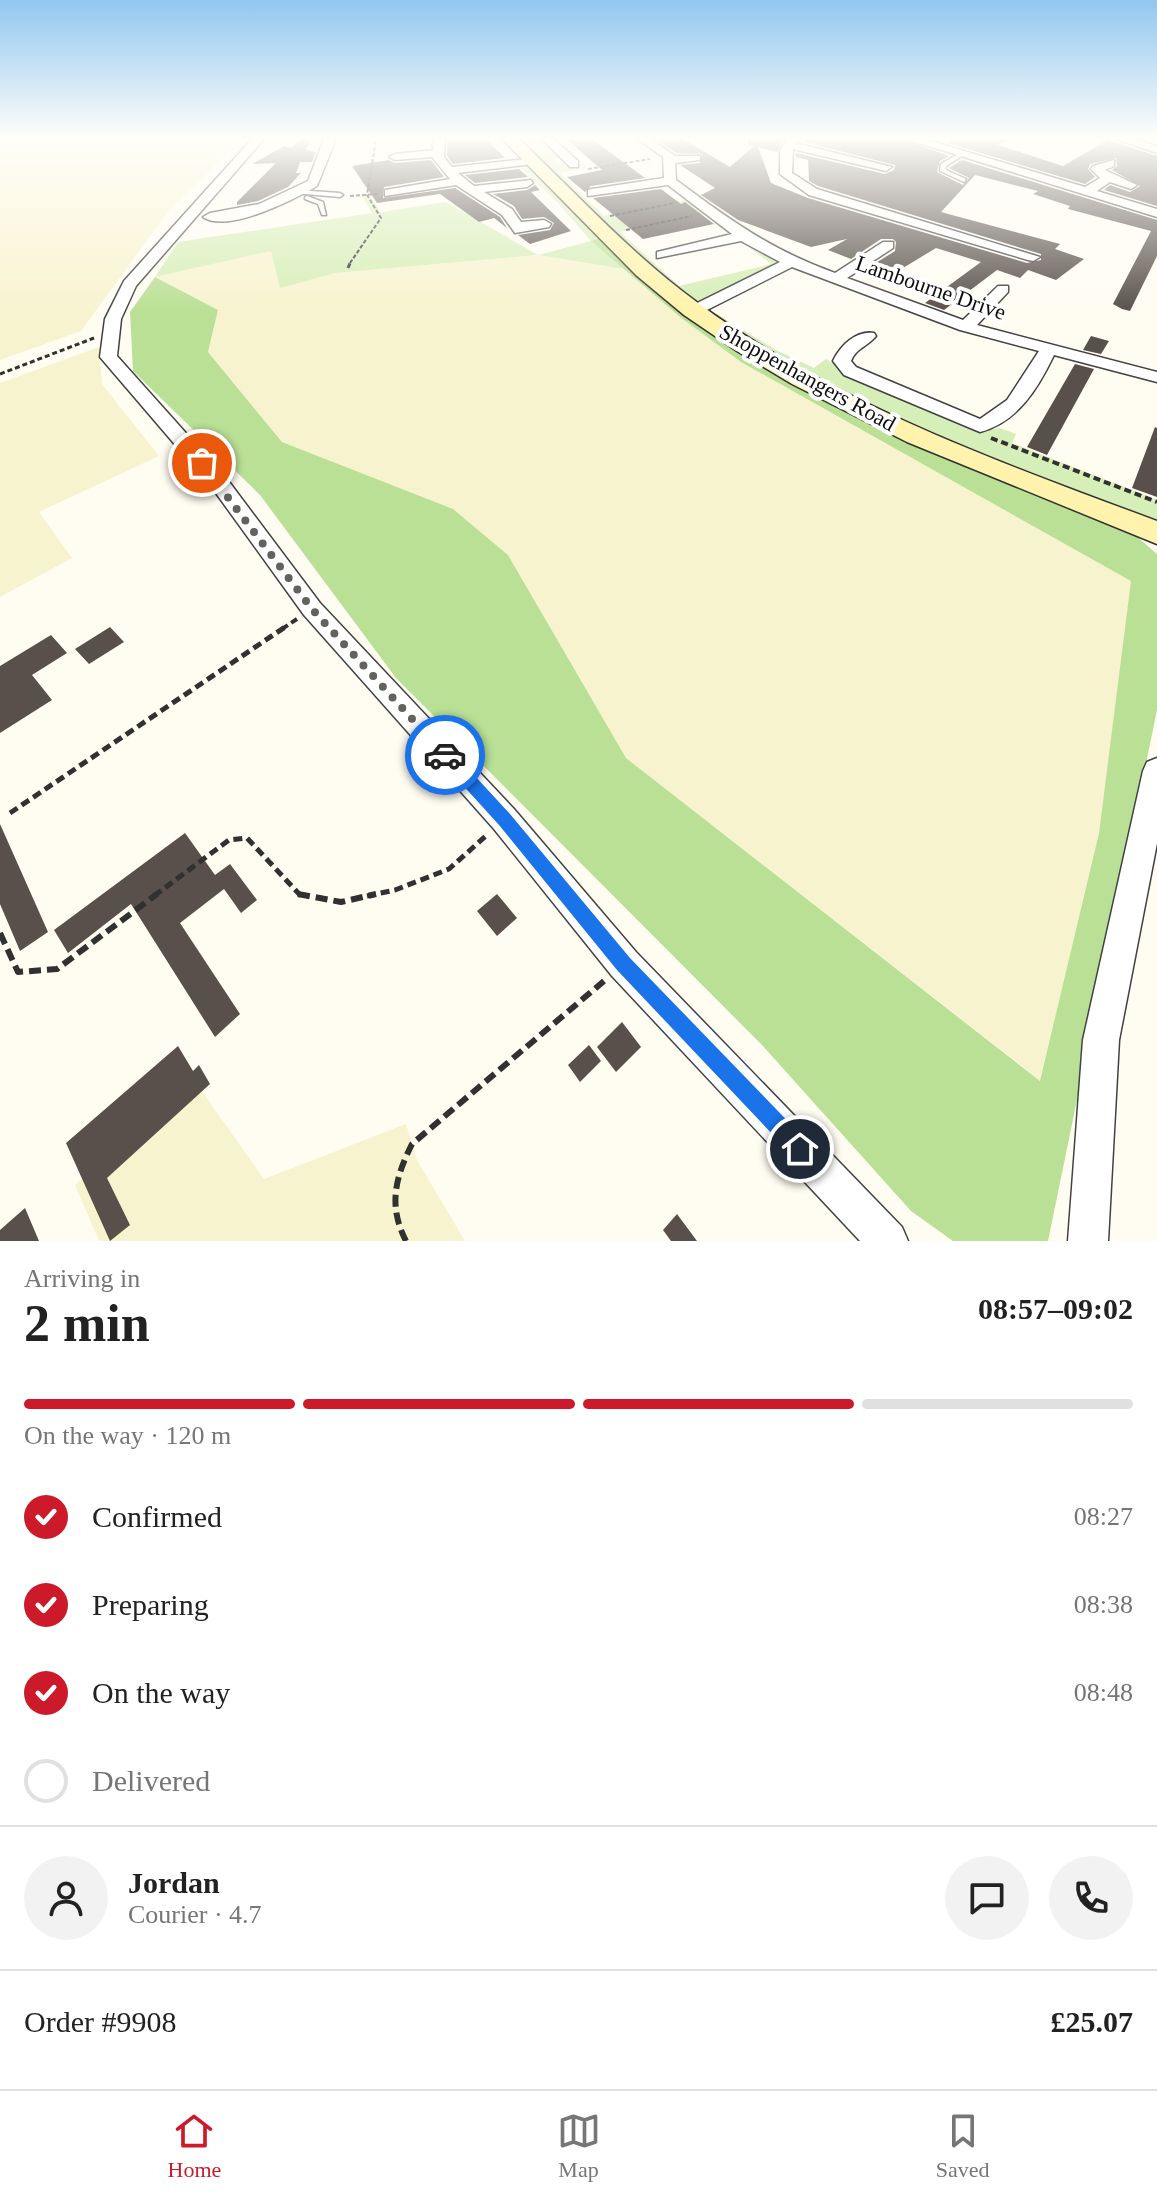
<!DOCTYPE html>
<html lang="en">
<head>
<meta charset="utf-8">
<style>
	:root { --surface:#fff; --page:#f2f2f2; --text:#222; --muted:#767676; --line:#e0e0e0; --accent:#cc1a2a }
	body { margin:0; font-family:Georgia,serif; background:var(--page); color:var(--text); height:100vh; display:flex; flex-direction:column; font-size:30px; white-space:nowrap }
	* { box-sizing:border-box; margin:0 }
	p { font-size:26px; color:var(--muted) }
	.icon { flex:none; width:44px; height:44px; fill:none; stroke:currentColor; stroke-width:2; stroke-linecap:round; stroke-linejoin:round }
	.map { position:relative; height:1241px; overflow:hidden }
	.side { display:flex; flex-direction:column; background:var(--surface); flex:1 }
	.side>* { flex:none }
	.pin { position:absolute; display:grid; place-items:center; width:68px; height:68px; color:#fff; margin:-34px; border:4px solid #fff; border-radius:50%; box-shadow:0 2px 8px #0007 }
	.courier { position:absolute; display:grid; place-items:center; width:80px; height:80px; margin:-40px; border:6px solid #1a73e8; border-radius:50%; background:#fff; color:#222; box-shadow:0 2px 10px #0007 }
	.head em { font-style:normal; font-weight:800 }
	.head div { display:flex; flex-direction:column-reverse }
	.head { display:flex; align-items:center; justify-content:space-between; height:136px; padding:0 24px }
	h1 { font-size:52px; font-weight:800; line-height:60px }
	.bar { display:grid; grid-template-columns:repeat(4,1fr); gap:12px 8px; align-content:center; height:96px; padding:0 24px }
	.bar i { height:10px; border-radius:6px; background:var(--line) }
	.bar .selected { background:var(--accent) }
	.bar p { grid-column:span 4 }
	.line { display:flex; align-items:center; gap:20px; padding:0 24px; border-top:2px solid var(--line) }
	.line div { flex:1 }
	.round { display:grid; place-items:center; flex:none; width:84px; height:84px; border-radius:42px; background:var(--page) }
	ol { padding:0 24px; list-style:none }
	li { display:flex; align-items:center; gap:24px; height:88px }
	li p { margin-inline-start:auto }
	li .icon { padding:8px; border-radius:50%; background:var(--accent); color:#fff; stroke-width:4 }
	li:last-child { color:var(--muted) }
	li i { width:44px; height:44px; border:4px solid var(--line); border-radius:50% }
	.tabs { display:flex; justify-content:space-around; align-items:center; height:112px; border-top:2px solid var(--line); background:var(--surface); font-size:22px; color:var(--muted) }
	.tabs a { display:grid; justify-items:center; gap:4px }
	.tabs .selected { color:var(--accent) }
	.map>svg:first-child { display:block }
	.farmland { fill:#f8f3cf }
	.green { fill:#d6eeb7 }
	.forest { fill:#bae095 }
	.building { fill:#59504b }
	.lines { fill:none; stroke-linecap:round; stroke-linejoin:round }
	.lane-casing { stroke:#424242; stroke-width:3 }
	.street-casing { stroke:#424242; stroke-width:3 }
	.secondary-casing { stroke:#313131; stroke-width:3 }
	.path-far4 { stroke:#313131; stroke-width:2; stroke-dasharray:4 2; stroke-linecap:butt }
	.path-far3 { stroke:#313131; stroke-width:3; stroke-dasharray:5 3; stroke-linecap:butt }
	.path-far2 { stroke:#313131; stroke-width:4; stroke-dasharray:7 4; stroke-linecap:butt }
	.path-far1 { stroke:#313131; stroke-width:5; stroke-dasharray:9 5; stroke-linecap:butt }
	.path { stroke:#313131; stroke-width:6; stroke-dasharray:12 6; stroke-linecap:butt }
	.lane { fill:#fff; fill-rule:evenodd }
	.street { fill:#fff; fill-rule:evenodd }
	.secondary { fill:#fff3ad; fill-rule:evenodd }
	.route { fill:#1a73e8 }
	.done { stroke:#63625e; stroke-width:8; stroke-dasharray:0 14.4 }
	.labels { text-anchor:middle; stroke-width:8; stroke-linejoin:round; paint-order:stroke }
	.far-street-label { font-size:22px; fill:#0f0f0f; stroke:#fff }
</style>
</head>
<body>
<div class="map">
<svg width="1157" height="1241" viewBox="0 0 1157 1241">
	<rect width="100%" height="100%" fill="#fffcf2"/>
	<path class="farmland" d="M0,139H242L170,209L81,331L0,360Z
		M271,251L280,287L335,273L538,255L624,269L680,317L741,362L1132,581L1099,833L1041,1081L626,758L508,555L452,509L282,442L208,352L218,310L155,277Z
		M99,347L102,384L159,456L39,512L72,558L0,597V383Z
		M194,1080L264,1179L406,1124L417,1160L465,1241H99L75,1185Z"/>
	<path class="green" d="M517,139H543L562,157L555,160L556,163L583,164L587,168L560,173L604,216L685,200L705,214L620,232L679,286L771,264L741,241L775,258L777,263L701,302L689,301L611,233Z
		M518,165L530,166L600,238L592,241L624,269L538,255L335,273L280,288L271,251L155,277L178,242L372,213L362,196H370L381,212L446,202L538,255L591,241L558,203Z
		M717,314L776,350L814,368L826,359L843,370L983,431L1000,428L1016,434L1012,443L1157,500V520L1066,490L868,408L716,321Z"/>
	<path class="forest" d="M600,238L858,417L979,473L1134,534L1157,554V710L1048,1241H953L911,1211L761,1044L396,678L260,495L133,371L130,312L155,277L218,310L208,352L282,442L453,509L508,555L626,758L1040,1081L1099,833L1131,581L741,362L680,317L591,241Z"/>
	<path class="building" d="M301,139H311L306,150L316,152L312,162H300L296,173H301L288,187L258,201L237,205V202L276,163L252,164L284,146L291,148Z
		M448,139H486L505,158L453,164L447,156Z
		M566,139H592L645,178L591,186L585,192L567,177L602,170Z
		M656,139H683L730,167L754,146L748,145V139H784L777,152L758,147L771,183L808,198L1027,263L1041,260V254L818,186L809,181L808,160L796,157V153L885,174L894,170L895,165L804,142L806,139H902L949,156L940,161L937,172L963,185L969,178L949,168L962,160L1157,220V256L1130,311L1122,309L1113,304L1151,231L1068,209L1070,206L1033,194L1038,191L975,175L941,212L1060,244L1055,249L1084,259L1056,280L1028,270L1020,278L997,270L944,310L925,303L981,262L936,248L893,274L871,266L895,251L896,242L893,239H881L851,259L828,250L847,239L811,247L738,220L701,195L715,188L680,165L700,163L702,154L676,153Z
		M954,139H1009L998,145L1063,166L1108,140L1157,156V206L1104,190L1110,185L1130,192L1140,186L1112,170L1117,166L1116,158L1090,164L1088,169L1095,177L1085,184L947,143Z
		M389,160L395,163L431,160L444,177L384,187L383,198L455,188L500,217L507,228L494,218L479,222L440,194L377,203L352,166Z
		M519,169L528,177L475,183L465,175Z
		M535,185L540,190L531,192L571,231L530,244L518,235L550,230L554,223L544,217L522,219L514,206L493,194L527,190Z
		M661,189L681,204L685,202L714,224L643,239L593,198Z
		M1091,336L1109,341L1101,354L1083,350Z
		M1075,364L1094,369L1047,455L1027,447Z
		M1155,427L1157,428V497L1132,488Z
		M110,627L124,642L89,664L75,649Z
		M51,635L67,653L32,675L52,700L0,733V666Z
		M0,824L48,932L20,951L0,904Z
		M185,833L215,875L230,864L257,900L241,913L224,889L180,923L240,1014L215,1037L131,904L68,953L54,930Z
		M497,894L517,918L497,936L477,911Z
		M622,1022L641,1047L616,1072L597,1047Z
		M589,1045L601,1061L580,1082L568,1065Z
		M178,1046L193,1071L199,1065L210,1084L107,1178L130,1225L110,1241L66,1143Z
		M25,1208L39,1241H0V1230Z
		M677,1214L697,1241H671L663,1230Z"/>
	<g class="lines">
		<g class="lane-casing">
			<path id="lane" d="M960,153L965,154L946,166V170L966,179L964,182L940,171L941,164Z
				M296,190L340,193L343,195L340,197L294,193L293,192Z
				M307,196L323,202L326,215H322L318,204L305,199V197Z"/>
		</g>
		<g class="street-casing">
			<path id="street" d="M252,139H264L136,286L121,319L117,356L227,479L320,603L514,809L636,952L902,1227L908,1241H860L612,976L494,829L304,615L213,489L100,357L105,319L124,281Z
				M324,139H336L317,186C295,199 227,234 203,217L210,213L259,204L308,181Z
				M433,139H445L444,157L452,167L536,158L538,160L532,164L458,173L474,186L531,180L533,183L527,187L484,192L512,209L521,222L544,220L551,224L549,227L515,233L502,215L456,185L385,196V190L450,179L432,157L395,160L389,157L395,154L433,150Z
				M542,139H554L578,161V167H570Z
				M638,139H651L675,156H700V160L675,163L676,180C730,220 771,250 835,273L883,242H893V248L847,278L963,320L998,286H1008V292L977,325L1157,372V382L1054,355C1038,388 1018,422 980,432L844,375L833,361C840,346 856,330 874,333L876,336C868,346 855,349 851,361L856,367L980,419L1007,400L1039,351L960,330L792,267L699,314H687V308L780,262L741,241L657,258V252L732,234L668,185L588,196V190L592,189L664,178L663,157Z
				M787,139H803L795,143L892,167L886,171L793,149L792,173L817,189L1040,257L1033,261L1028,260L809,195L780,174V151Z
				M906,139H924L1085,187L1100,178L1091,169L1093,166L1114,160V166L1105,170L1137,185L1131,189L1110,182L1097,191L1157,209V217Z
				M1116,139H1134L1157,146V153Z
				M1157,758V843L1119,1040L1108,1241H1068L1083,1040L1143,771L1147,762Z"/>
		</g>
		<g class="secondary-casing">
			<path id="secondary" d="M502,139H519C578,195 632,255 698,303C835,404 999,462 1157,521V544L907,442L792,384L737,351L684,315L636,275Z"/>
		</g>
		<path class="path-far4" d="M588,169L650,159
			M350,196L377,194
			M610,216L675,203
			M626,230L692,216
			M350,263L381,218L367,195L376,139"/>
		<path class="path-far3" d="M348,268L351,261
			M0,374L94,338"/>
		<path class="path-far2" d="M991,438L1157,502
			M282,629L297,619"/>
		<path class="path-far1" d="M10,813L285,627
			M154,896L229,840L247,838L301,896
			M367,896L395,890L449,869L488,834"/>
		<path class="path" d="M298,894L341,902L376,894
			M0,933L18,972L57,969L157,894
			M406,1241C388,1206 395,1178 412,1144L604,981"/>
		<use href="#lane" class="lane"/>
		<use href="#street" class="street"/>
		<use href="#secondary" class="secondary"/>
	</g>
	<linearGradient id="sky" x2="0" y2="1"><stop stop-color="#92c7f0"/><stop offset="0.44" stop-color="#fffef9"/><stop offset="1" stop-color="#fffef9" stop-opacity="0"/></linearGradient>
	<rect width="1157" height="313" fill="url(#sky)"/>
	<path class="route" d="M445,748L451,750L510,814L630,958L807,1141L810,1149L807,1156L800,1159L793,1156L617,970L499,825L440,760V750Z"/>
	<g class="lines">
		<path class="done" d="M202,463L312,609L445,755"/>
	</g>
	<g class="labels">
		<g class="far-street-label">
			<text transform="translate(931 287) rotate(19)" y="8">Lambourne Drive</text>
			<text transform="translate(808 377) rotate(29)" y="8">Shoppenhangers Road</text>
		</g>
	</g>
</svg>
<div class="pin" style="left:202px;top:463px;background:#ea580c"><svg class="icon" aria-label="bag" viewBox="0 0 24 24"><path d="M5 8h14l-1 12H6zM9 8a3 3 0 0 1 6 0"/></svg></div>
<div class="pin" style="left:800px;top:1149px;background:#1f2937"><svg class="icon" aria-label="home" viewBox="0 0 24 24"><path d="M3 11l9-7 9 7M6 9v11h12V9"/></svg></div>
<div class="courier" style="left:445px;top:755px"><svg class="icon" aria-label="car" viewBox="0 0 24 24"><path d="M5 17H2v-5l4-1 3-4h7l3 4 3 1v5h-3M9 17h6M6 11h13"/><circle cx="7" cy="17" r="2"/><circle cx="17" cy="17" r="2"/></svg></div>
</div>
<section class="side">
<div class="head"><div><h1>2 min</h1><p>Arriving in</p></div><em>08:57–09:02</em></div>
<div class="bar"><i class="selected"></i><i class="selected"></i><i class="selected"></i><i></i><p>On the way · 120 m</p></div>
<ol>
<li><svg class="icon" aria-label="check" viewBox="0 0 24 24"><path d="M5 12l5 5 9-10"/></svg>Confirmed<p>08:27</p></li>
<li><svg class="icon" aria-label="check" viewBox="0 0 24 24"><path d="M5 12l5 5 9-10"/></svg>Preparing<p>08:38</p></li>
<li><svg class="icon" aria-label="check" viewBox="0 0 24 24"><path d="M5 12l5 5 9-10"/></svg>On the way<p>08:48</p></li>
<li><i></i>Delivered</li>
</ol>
<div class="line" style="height:144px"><a class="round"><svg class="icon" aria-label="person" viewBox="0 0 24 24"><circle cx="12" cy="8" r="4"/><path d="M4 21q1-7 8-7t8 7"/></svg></a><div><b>Jordan</b><p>Courier · 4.7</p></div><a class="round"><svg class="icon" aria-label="chat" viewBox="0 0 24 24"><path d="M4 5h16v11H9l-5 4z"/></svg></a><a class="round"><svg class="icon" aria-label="phone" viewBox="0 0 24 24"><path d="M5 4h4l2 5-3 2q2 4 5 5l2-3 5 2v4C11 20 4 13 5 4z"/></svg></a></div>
<div class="line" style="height:104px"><div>Order #9908</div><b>£25.07</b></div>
</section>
<nav class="tabs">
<a class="selected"><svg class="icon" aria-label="home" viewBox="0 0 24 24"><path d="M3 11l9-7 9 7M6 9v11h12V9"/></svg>Home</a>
<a><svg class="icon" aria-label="map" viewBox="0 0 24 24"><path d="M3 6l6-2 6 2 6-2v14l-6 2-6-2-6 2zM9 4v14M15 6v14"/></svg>Map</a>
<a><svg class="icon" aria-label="saved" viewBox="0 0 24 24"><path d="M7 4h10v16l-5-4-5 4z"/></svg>Saved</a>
</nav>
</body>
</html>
